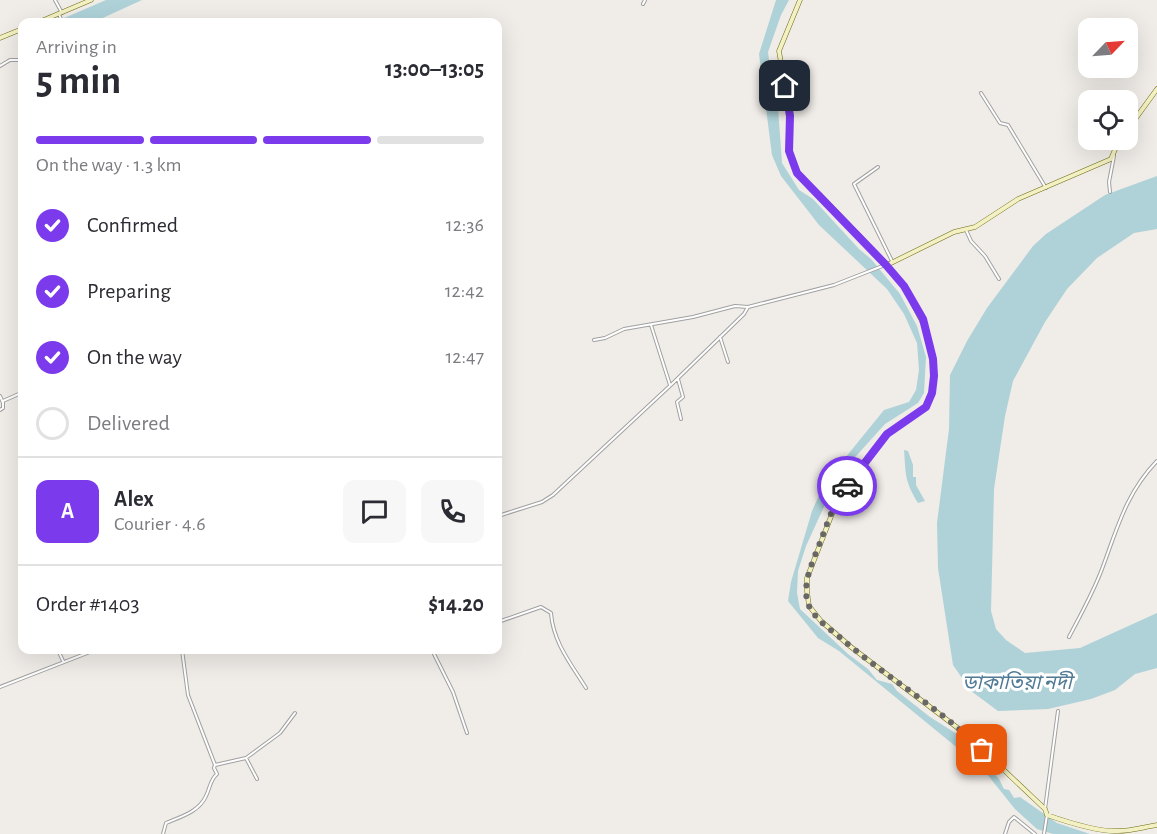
<!DOCTYPE html>
<html lang="en">
<head>
<meta charset="utf-8">
<style>
	:root { --surface:#fff; --page:#f7f7f7; --text:#2b2b33; --muted:#7c7c81; --line:#e1e1e2; --accent:#7c3aed }
	body { margin:0; font-family:"Alegreya Sans","Noto Sans Bengali",sans-serif; background:var(--page); color:var(--text); height:100vh; display:flex; flex-direction:column; font-size:22px; white-space:nowrap }
	* { box-sizing:border-box; margin:0 }
	p { font-size:20px; color:var(--muted) }
	.icon { flex:none; width:33px; height:33px; fill:none; stroke:currentColor; stroke-width:2; stroke-linecap:round; stroke-linejoin:round }
	.map { position:relative; flex:1; overflow:hidden }
	.panel { position:absolute; left:18px; top:18px; width:484px; height:636px; display:flex; flex-direction:column; background:var(--surface); border-radius:12px; box-shadow:0 6px 24px #0002 }
	.panel>* { flex:none }
	.needle { width:39px; rotate:65deg }
	.tools { position:absolute; left:1078px; top:18px; display:grid; gap:12px }
	.tools a { display:grid; place-items:center; width:60px; height:60px; border-radius:12px; background:var(--surface); box-shadow:0 6px 24px #0002; font-size:30px }
	.pin { position:absolute; display:grid; place-items:center; width:51px; height:51px; color:#fff; margin:-26px; border-radius:12px; box-shadow:0 3px 9px #0006 }
	.courier { position:absolute; display:grid; place-items:center; width:60px; height:60px; margin:-30px; border:4px solid #7c3aed; border-radius:50%; background:#fff; color:#222; box-shadow:0 2px 8px #0007 }
	.summary em { font-style:normal; font-weight:600 }
	.summary div { display:flex; flex-direction:column-reverse }
	.summary { display:flex; align-items:center; justify-content:space-between; height:102px; padding:0 18px }
	h1 { font-size:39px; font-weight:600; line-height:45px }
	.bar { display:grid; grid-template-columns:repeat(4,1fr); gap:9px 6px; align-content:center; height:72px; padding:0 18px }
	.bar i { height:8px; border-radius:4px; background:var(--line) }
	.bar .current { background:var(--accent) }
	.bar p { grid-column:span 4 }
	.line { display:flex; align-items:center; gap:15px; padding:0 18px; border-top:2px solid var(--line) }
	.line div { flex:1 }
	.round { display:grid; place-items:center; flex:none; width:63px; height:63px; border-radius:12px; background:var(--page) }
	ol { padding:0 18px; list-style:none }
	li { display:flex; align-items:center; gap:18px; height:66px }
	li p { margin-inline-start:auto }
	li .icon { padding:6px; border-radius:50%; background:var(--accent); color:#fff; stroke-width:4 }
	li:last-child { color:var(--muted) }
	li i { width:33px; height:33px; border:3px solid var(--line); border-radius:50% }
	.map>svg:first-child { display:block }
	.water { fill:#aed2d8 }
	.lines { fill:none; stroke-linecap:round; stroke-linejoin:round }
	.street-casing { stroke:#a1a1a1; stroke-width:4 }
	.secondary-casing { stroke:#6c6c12; stroke-width:5 }
	.street { stroke:#fff; stroke-width:2 }
	.secondary { stroke:#f3f0c3; stroke-width:4 }
	.done { stroke:#696766; stroke-width:6; stroke-dasharray:0 10.8 }
	.route { stroke:#7c3aed; stroke-width:8 }
	.labels { text-anchor:middle; stroke-width:6; stroke-linejoin:round; paint-order:stroke }
	.water-label { font-size:20px; font-style:italic; fill:#507a96; stroke:#fff }
</style>
</head>
<body>
<div class="map">
<svg width="1157" height="834" viewBox="0 0 1157 834">
	<rect width="100%" height="100%" fill="#f0ece8"/>
	<path class="water" d="M106,0H142L94,22H55Z
		M776,0H789L781,15L768,52L770,68L777,94L782,163L799,190L813,199L859,249L871,259L900,294L917,326L926,357L924,393L918,403L885,424L848,465L828,498L806,546L798,571L797,593L800,609L848,654L868,669L877,680L892,684L897,691L930,717L957,734L999,779L1004,789L1009,790L1014,798L1020,797L1057,823L1090,834H1053L1037,829L1015,809L982,768L839,651L818,638L788,601L791,582L812,511L824,484L884,410L909,402L916,390L919,370L917,343L904,314L887,289L819,225L781,176L772,155L759,54Z
		M1157,176V229L1134,233L1097,258L1067,289L1045,322L1013,381L1005,416L994,489L991,611L996,629L1006,640L1025,653L1080,648L1157,613V668L1135,674L1115,690L1091,699L1048,709L998,711L971,691L953,665L938,568L937,523L949,429L950,375L967,341L987,308L1033,246L1046,234L1105,195Z
		M904,450L908,451L913,465V477H916V485L925,501L918,503C904,480 906,474 904,450Z"/>
	<g class="lines">
		<g class="street-casing">
			<path id="street" d="M55,0L62,13
				M643,4L645,0
				M59,14L62,22
				M0,66L10,60H22
				M981,93L1000,123L1008,125L1046,188
				M878,167L854,184L892,261
				M1110,192L1109,182L1114,156
				M966,230L971,241L985,256L999,279
				M651,325L670,385
				M720,337L728,362
				M594,340L605,338L624,329L693,317L735,306L748,307L834,285L885,265
				M678,379L683,397L677,402L681,419
				M0,396L3,403
				M0,410L3,408V401L21,393L22,388
				M498,516L542,502L553,495L673,383L744,314L748,307
				M498,622L541,607L551,613C553,642 571,664 586,688
				M20,623H22
				M1069,637C1081,614 1093,593 1102,569C1117,529 1126,493 1157,461
				M58,650L63,661
				M432,650L453,692L467,733
				M0,687L95,650
				M246,758L257,779
				M215,765L246,758L280,733L295,713
				M1045,809L1058,711
				M163,834L166,823C180,817 199,812 206,796C210,788 210,780 217,774L214,768L215,765L188,695L182,650
				M1005,834L1009,822L1014,817L1035,834
				M1044,834L1047,815"/>
		</g>
		<g class="secondary-casing">
			<path id="secondary" d="M800,0L779,51L790,116L789,151L792,162L802,179L819,194L887,265L904,286L926,329L933,359L934,376L932,393L926,407L887,434L843,491L832,514L807,578V591L809,606L821,621L851,647L967,735L1045,809L1047,815C1067,822 1097,832 1118,831C1131,831 1144,827 1157,825
				M39,22L91,0
				M0,38L22,29
				M1128,129L1157,89
				M887,265L954,232L975,227L1018,199L1111,159L1119,140"/>
		</g>
		<use href="#street" class="street"/>
		<use href="#secondary" class="secondary"/>
	</g>
	<g class="lines">
		<path class="done" d="M847,486C834,501 828,522 821,540C814,559 800,586 809,606C815,619 831,630 842,639C887,678 940,708 982,750"/>
		<path class="route" d="M785,86L790,116L789,151L797,173L886,265L904,286L923,319L933,359L934,376L932,393L926,407L887,434L847,486"/>
	</g>
	<g class="labels">
		<g class="water-label">
			<text x="1017" y="689">ডাকাতিয়া নদী</text>
		</g>
	</g>
</svg>
<div class="tools">
<a><svg class="needle" viewBox="-14 -14 28 28"><path d="M0-13l5 13h-10z" fill="#e53935"/><path d="M0 13l5-13h-10z" fill="#7c7c81"/></svg></a>
<a><svg class="icon" aria-label="locate" viewBox="0 0 24 24"><circle cx="12" cy="12" r="6"/><path d="M12 2v4M12 18v4M2 12h4M18 12h4"/></svg></a>
</div>
<div class="pin" style="left:982px;top:750px;background:#ea580c"><svg class="icon" aria-label="bag" viewBox="0 0 24 24"><path d="M5 8h14l-1 12H6zM9 8a3 3 0 0 1 6 0"/></svg></div>
<div class="pin" style="left:785px;top:86px;background:#1f2937"><svg class="icon" aria-label="home" viewBox="0 0 24 24"><path d="M3 11l9-7 9 7M6 9v11h12V9"/></svg></div>
<div class="courier" style="left:847px;top:486px"><svg class="icon" aria-label="car" viewBox="0 0 24 24"><path d="M5 17H2v-5l4-1 3-4h7l3 4 3 1v5h-3M9 17h6M6 11h13"/><circle cx="7" cy="17" r="2"/><circle cx="17" cy="17" r="2"/></svg></div>
<section class="panel">
<div class="summary"><div><h1>5 min</h1><p>Arriving in</p></div><em>13:00–13:05</em></div>
<div class="bar"><i class="current"></i><i class="current"></i><i class="current"></i><i></i><p>On the way · 1.3 km</p></div>
<ol>
<li><svg class="icon" aria-label="check" viewBox="0 0 24 24"><path d="M5 12l5 5 9-10"/></svg>Confirmed<p>12:36</p></li>
<li><svg class="icon" aria-label="check" viewBox="0 0 24 24"><path d="M5 12l5 5 9-10"/></svg>Preparing<p>12:42</p></li>
<li><svg class="icon" aria-label="check" viewBox="0 0 24 24"><path d="M5 12l5 5 9-10"/></svg>On the way<p>12:47</p></li>
<li><i></i>Delivered</li>
</ol>
<div class="line" style="height:108px"><b class="round" style="background:var(--accent);color:#fff">A</b><div><b>Alex</b><p>Courier · 4.6</p></div><a class="round"><svg class="icon" aria-label="chat" viewBox="0 0 24 24"><path d="M4 5h16v11H9l-5 4z"/></svg></a><a class="round"><svg class="icon" aria-label="phone" viewBox="0 0 24 24"><path d="M5 4h4l2 5-3 2q2 4 5 5l2-3 5 2v4C11 20 4 13 5 4z"/></svg></a></div>
<div class="line" style="height:78px"><div>Order #1403</div><b>$14.20</b></div>
</section>
</div>
</body>
</html>
